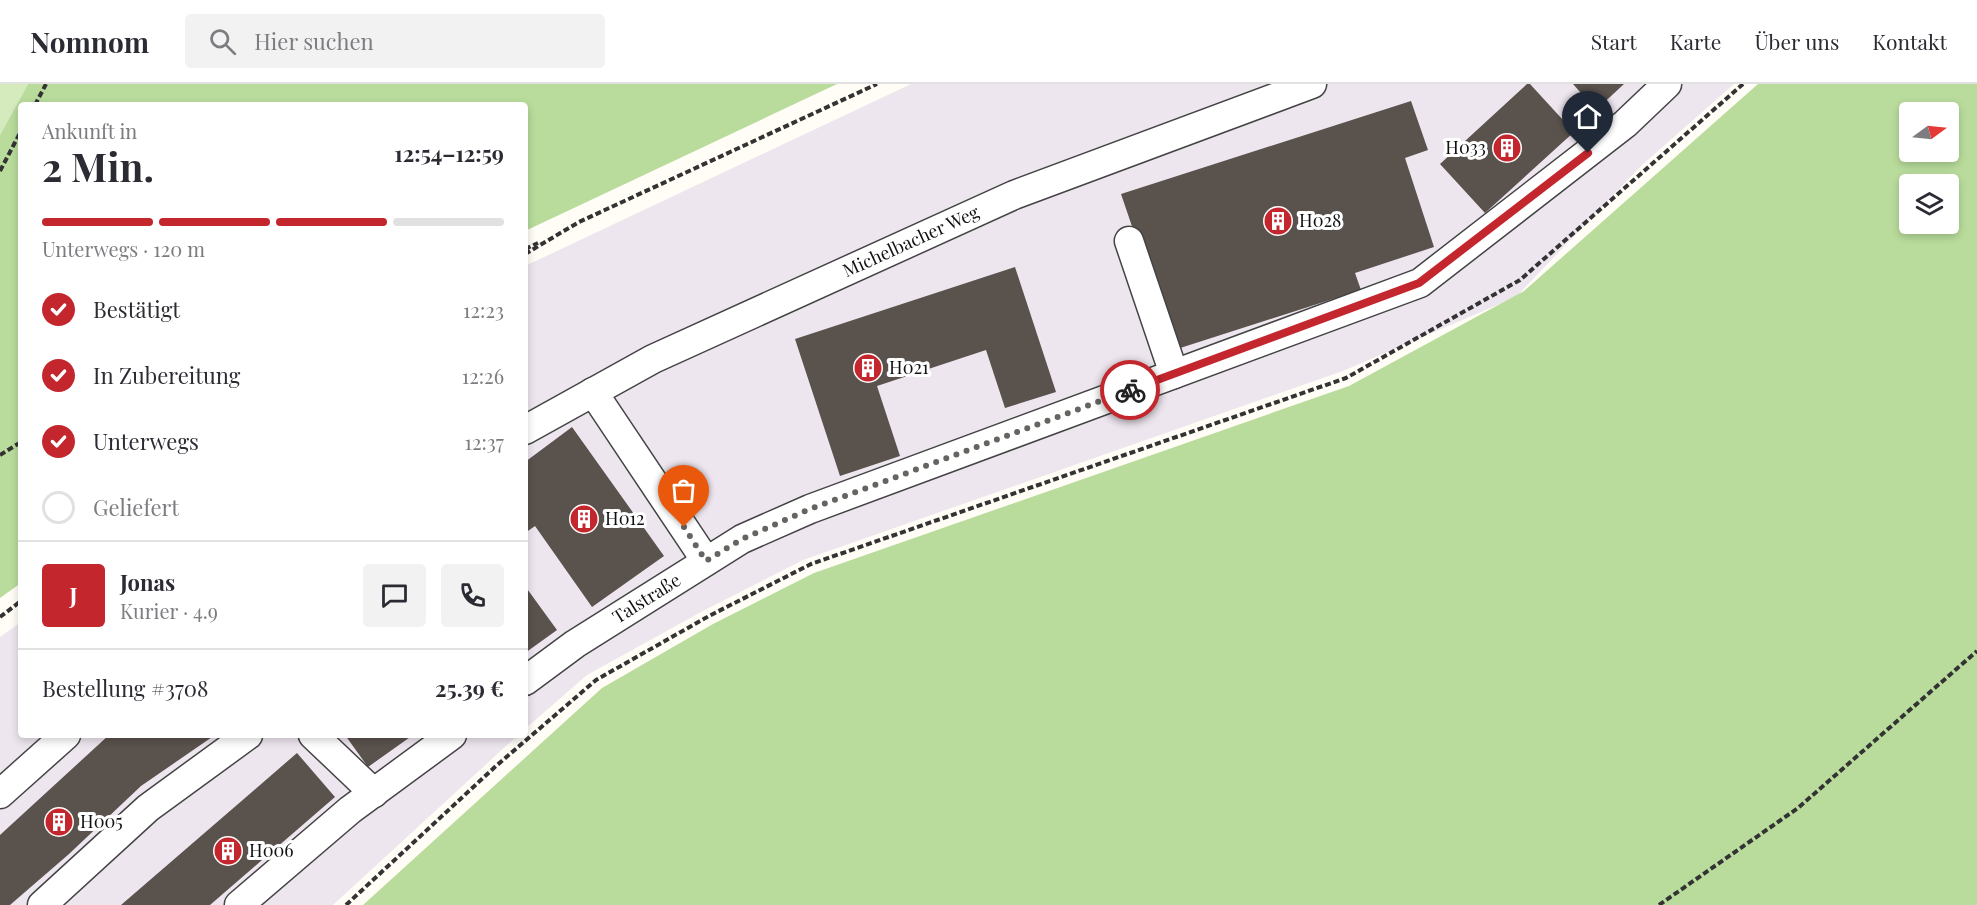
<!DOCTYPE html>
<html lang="de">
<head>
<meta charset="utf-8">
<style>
	:root { --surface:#fff; --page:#f2f2f3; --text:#2b2b33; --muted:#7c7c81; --line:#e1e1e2; --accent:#c4262e }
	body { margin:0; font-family:"Playfair Display",serif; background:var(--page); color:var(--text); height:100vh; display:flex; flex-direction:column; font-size:22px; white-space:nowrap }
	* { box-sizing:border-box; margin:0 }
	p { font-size:20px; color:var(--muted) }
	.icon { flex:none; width:33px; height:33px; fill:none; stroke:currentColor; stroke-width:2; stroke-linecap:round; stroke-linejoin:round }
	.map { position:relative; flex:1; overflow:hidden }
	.sheet { position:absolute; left:18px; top:18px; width:510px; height:636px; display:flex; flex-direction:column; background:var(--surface); border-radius:6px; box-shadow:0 3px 9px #0003 }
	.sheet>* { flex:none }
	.needle { width:39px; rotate:75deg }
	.fabs { position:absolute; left:1899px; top:18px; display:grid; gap:12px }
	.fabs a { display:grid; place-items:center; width:60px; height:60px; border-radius:6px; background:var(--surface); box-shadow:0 3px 9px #0003; font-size:30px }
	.pin { position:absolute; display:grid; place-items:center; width:51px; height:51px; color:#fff; margin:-62px -26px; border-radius:50% 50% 50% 0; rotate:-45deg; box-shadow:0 0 6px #0007 }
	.pin .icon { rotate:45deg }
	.courier { position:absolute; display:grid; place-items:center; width:60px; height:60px; margin:-30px; border:4px solid #c4262e; border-radius:50%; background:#fff; color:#222; box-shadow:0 2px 8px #0007 }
	.overview em { font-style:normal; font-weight:700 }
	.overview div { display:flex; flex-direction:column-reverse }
	.overview { display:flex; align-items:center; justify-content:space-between; height:102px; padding:0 24px }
	h1 { font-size:39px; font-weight:700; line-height:45px }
	.bar { display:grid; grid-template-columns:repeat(4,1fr); gap:9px 6px; align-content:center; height:72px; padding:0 24px }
	.bar i { height:8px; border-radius:4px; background:var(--line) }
	.bar .active { background:var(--accent) }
	.bar p { grid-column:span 4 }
	.line { display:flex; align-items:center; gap:15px; padding:0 24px; border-top:2px solid var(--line) }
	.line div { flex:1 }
	.round { display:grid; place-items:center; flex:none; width:63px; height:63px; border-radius:6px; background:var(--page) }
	ol { padding:0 24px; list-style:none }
	li { display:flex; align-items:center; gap:18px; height:66px }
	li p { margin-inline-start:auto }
	li .icon { padding:6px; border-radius:50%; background:var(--accent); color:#fff; stroke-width:4 }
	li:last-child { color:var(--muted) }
	li i { width:33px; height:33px; border:3px solid var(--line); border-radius:50% }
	header { display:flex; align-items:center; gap:36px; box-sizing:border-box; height:84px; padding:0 30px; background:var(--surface); border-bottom:2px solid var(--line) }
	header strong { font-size:28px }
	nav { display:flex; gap:33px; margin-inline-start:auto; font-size:21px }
	.search { width:420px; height:54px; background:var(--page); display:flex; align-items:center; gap:15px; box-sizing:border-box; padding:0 21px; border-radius:6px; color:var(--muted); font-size:22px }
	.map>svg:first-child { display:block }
	.industrial { fill:#eee6ef }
	.green { fill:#d5ebbd }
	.forest { fill:#b9dc9c; fill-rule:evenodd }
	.building { fill:#5a524d }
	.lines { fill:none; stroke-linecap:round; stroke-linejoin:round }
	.minor-casing { stroke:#444; stroke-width:31 }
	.path { stroke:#333; stroke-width:4; stroke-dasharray:6 3; stroke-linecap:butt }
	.minor { stroke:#fff; stroke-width:28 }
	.done { stroke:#646461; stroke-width:6; stroke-dasharray:0 10.8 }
	.route { stroke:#c4262e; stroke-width:8 }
	.labels { text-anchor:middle; stroke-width:6; stroke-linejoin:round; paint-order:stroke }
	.poi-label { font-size:18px; fill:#111; stroke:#fff; text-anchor:start }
	.street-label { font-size:18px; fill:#111; stroke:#fff }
</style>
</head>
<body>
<header>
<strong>Nomnom</strong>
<div class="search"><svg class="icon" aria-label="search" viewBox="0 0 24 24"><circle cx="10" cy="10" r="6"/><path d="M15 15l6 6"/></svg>Hier suchen</div>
<nav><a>Start</a><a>Karte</a><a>Über uns</a><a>Kontakt</a></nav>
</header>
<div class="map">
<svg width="1977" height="821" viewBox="0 0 1977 821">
	<rect width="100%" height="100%" fill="#fffdf5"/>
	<path class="industrial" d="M911,0H1734L1641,82L1516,213L1343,287L803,476L703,527L587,591L525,645V182Z
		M21,538V651H518L333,821H0V553Z"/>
	<path class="green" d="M0,0H28L0,51Z"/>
	<path class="forest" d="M28,0H837L525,147V21H21V499L0,514V51Z
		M1758,0H1977V821H363L602,604L713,540L814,489L1349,302L1524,207ZM1910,28H1948V68H1910ZM1910,100H1948V140H1910Z"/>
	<path class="building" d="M1527,0H1530L1574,48L1485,129L1440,80Z
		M1573,0H1624L1596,26Z
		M1411,17L1428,66L1405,74L1434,163L1355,189L1361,206L1174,266L1121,110Z
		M1015,183L1056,308L1005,324L986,266L877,302L900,372L840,392L795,255Z
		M572,343L664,472L592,523L535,442L525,449V378Z
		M525,502L557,546L525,569Z
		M109,651H215L141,702L69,770L10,821H0V751Z
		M345,651H413L368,683Z
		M297,669L335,713L210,821H121Z"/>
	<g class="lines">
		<g class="minor-casing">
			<g id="minor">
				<path d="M1129,157L1174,290"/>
				<path d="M593,308L706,477"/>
				<path id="s1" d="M525,346L653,275L1014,111L1312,0"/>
				<path id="s2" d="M525,597L575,560L742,455L810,425L1420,199L1625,40L1667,0"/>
				<path d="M313,651L374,709"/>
				<path d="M0,710L66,651"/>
				<path d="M42,821L148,724L248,651"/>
				<path d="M239,821L350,726L452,651"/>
			</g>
		</g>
		<path class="path" d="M35,21L46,0
			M0,87L21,47
			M525,165L538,159
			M525,170L579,138L877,0
			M0,371L21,358
			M0,533L21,517
			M346,821L496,682L596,596L709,532L811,480L1346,294L1520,196L1743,0
			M1659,821L1798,724L1977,567"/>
		<use href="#minor" class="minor"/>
	</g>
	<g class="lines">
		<path class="done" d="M684,443L706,477L742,455L810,425L1130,306"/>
		<path class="route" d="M1130,306L1419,199L1588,69"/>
	</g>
	<defs>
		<g id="building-disc" transform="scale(1.5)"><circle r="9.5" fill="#c4262e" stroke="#fff"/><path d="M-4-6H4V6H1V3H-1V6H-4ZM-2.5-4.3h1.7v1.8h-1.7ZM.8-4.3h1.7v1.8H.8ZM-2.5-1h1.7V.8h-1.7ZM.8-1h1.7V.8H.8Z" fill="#fff"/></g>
	</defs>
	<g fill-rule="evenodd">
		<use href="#building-disc" x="1507" y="64"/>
		<use href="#building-disc" x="1278" y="137"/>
		<use href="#building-disc" x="868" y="284"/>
		<use href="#building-disc" x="584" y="435"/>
		<use href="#building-disc" x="59" y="738"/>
		<use href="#building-disc" x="228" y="767"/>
	</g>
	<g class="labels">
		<g class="poi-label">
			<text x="1486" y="70" text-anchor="end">H033</text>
			<text x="1299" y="143">H028</text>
			<text x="889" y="290">H021</text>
			<text x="605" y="441">H012</text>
			<text x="80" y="744">H005</text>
			<text x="249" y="773">H006</text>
		</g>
		<g class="street-label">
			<text dy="6" stroke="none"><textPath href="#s1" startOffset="430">Michelbacher Weg</textPath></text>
			<text dy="6" stroke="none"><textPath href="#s2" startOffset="147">Talstraße</textPath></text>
		</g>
	</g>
</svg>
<div class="fabs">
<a><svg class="needle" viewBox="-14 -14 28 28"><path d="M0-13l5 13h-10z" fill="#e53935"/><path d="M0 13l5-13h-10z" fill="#7c7c81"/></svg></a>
<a><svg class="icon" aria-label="layers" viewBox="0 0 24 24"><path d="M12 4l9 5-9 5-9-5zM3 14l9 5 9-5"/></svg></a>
</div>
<div class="pin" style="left:684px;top:443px;background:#ea580c"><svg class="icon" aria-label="bag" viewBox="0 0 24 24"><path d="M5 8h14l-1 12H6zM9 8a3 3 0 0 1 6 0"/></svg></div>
<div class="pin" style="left:1588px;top:69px;background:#1f2937"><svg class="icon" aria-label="home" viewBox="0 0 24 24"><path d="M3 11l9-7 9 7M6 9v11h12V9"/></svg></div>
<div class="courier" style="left:1130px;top:306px"><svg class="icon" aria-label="bike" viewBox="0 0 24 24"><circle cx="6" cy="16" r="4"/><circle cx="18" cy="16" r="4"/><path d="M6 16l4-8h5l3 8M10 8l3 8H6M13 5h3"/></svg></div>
<section class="sheet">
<div class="overview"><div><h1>2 Min.</h1><p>Ankunft in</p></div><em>12:54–12:59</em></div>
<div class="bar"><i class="active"></i><i class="active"></i><i class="active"></i><i></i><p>Unterwegs · 120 m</p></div>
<ol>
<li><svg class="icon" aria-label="check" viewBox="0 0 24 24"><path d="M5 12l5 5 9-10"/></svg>Bestätigt<p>12:23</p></li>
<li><svg class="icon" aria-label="check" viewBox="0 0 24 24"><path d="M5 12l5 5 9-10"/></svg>In Zubereitung<p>12:26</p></li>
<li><svg class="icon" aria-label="check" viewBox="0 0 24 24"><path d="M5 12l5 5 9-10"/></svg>Unterwegs<p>12:37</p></li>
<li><i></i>Geliefert</li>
</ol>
<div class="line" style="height:108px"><b class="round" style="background:var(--accent);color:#fff">J</b><div><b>Jonas</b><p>Kurier · 4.9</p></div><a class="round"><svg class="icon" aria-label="chat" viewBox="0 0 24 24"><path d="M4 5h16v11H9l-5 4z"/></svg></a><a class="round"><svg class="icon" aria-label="phone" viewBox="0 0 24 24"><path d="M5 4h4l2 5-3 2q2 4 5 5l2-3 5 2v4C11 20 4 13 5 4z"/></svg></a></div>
<div class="line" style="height:78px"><div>Bestellung #3708</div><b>25.39 €</b></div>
</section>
</div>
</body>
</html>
